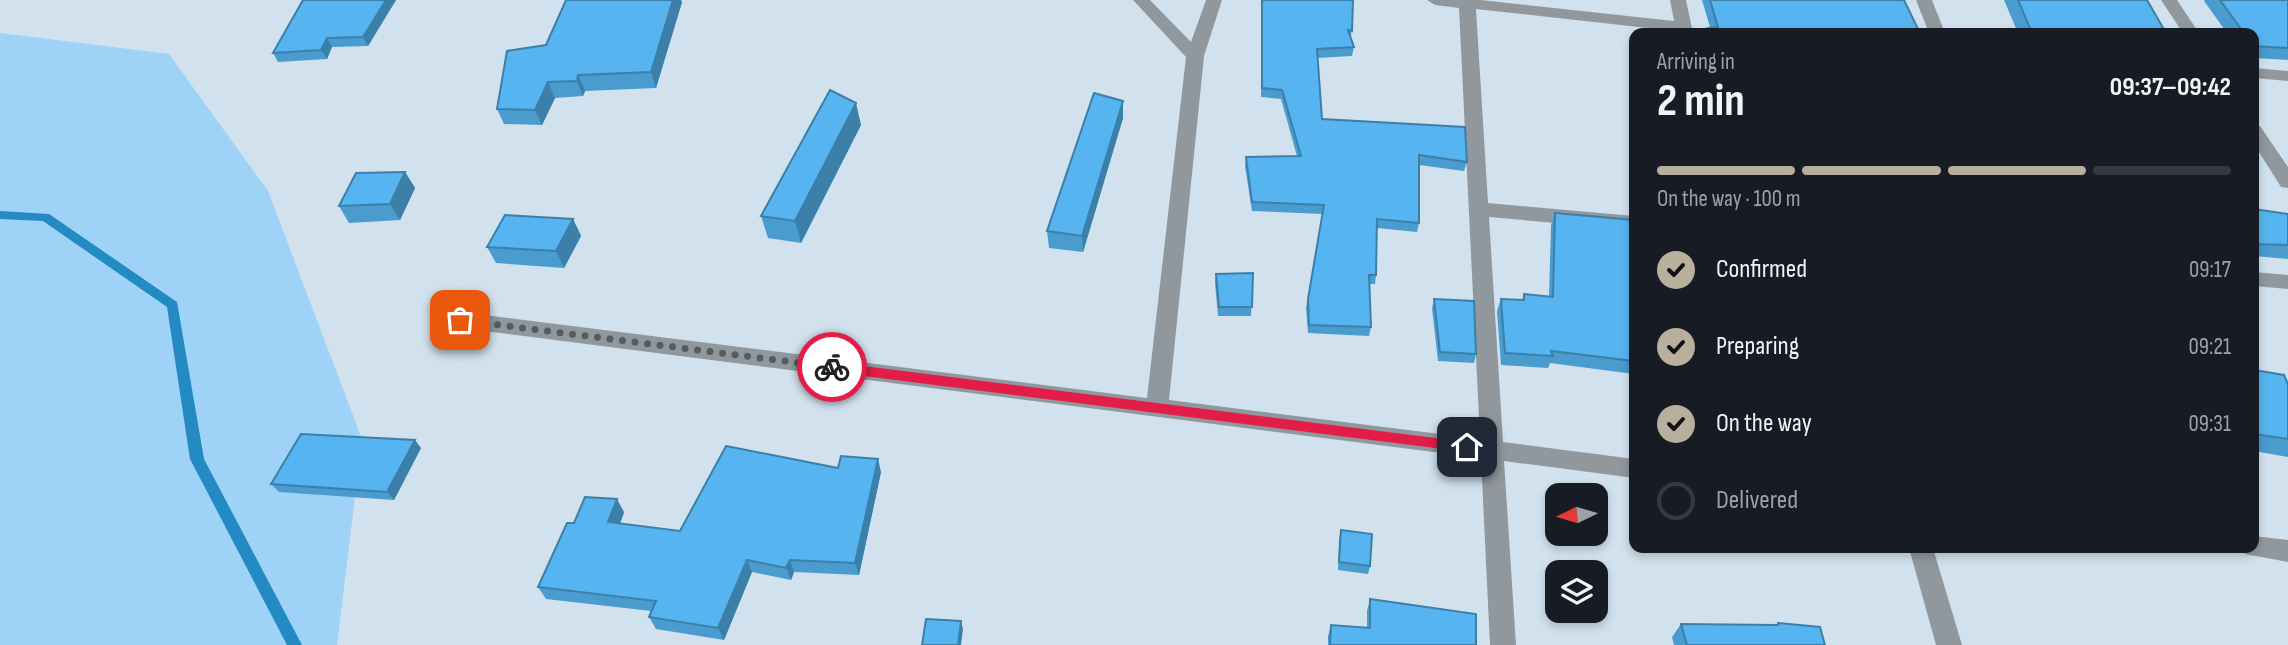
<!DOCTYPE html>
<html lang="en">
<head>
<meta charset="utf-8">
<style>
	:root { --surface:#171b24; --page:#20242c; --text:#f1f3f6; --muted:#9ea1a6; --line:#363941; --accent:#b8b09c }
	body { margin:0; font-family:"Sofia Sans Condensed",sans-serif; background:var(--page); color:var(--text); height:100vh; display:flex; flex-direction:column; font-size:26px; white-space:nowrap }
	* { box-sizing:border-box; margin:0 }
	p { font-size:23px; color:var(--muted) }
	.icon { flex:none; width:38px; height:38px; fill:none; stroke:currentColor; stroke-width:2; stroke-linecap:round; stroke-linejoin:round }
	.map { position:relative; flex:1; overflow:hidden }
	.drawer { position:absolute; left:1629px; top:28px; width:630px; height:525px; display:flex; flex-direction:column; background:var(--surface); border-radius:14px; box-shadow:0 4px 10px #0003 }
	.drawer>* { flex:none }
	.needle { width:46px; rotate:265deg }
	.buttons { position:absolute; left:1545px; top:483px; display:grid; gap:14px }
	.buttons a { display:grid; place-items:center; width:63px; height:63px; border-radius:14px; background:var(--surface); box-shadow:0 4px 10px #0003; font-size:35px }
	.pin { position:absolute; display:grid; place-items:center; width:60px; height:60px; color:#fff; margin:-30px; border-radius:14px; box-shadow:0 4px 10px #0006 }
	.courier { position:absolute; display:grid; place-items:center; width:70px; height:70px; margin:-35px; border:5px solid #e11d48; border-radius:50%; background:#fff; color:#222; box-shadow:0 2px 9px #0007 }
	.overview em { font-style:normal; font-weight:700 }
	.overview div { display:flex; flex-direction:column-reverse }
	.overview { display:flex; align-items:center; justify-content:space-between; height:119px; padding:0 28px }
	h1 { font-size:46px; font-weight:700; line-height:52px }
	.bar { display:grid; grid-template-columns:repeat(4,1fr); gap:10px 7px; align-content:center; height:84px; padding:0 28px }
	.bar i { height:9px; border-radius:5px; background:var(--line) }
	.bar .active { background:var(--accent) }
	.bar p { grid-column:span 4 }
	ol { padding:0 28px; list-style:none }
	li { display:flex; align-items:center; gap:21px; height:77px }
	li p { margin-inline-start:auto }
	li .icon { padding:7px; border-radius:50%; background:var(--accent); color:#111; stroke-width:4 }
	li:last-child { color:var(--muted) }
	li i { width:38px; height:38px; border:4px solid var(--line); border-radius:50% }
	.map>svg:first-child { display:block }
	.green { fill:#9ed2f6 }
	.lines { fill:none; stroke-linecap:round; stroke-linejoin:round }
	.stream { fill:#238ac4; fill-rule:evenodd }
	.street { fill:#91989d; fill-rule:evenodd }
	.wall { fill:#4a9ccf }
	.shaded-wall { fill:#3c7fa9 }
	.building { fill:#56b5f1; stroke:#3c7fa9; stroke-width:2 }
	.route { fill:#e11d48 }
	.done { stroke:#525c63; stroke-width:7; stroke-dasharray:0 12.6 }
</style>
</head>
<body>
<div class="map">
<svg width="2288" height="645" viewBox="0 0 2288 645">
	<rect width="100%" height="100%" fill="#d1e2ee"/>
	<path class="green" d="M0,33L169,54L268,191L362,439L337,645H0Z"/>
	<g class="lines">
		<path class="stream" d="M0,211L49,214L177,302L204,459L302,645H287L190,459L167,307L43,221L0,219Z"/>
		<path class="street" d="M1133,0H1150L1191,42L1206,0H1222L1204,56L1169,400L1480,439L1459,8L1435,5L1427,0H1481L1674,21L1670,0H1686L1693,33L1476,9L1488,203L1634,216V230L1489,217L1503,442L1634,459V478L1504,461L1516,645H1490L1481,458L460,328L453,326L450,320L453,314L460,312L1147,398L1186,57Z
			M1916,0H1932L1945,33H1929Z
			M2161,0H2177L2199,33H2183Z
			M2254,68L2288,71V81L2254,78Z
			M2254,124L2260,126L2288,167V188L2281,187L2254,144Z
			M2254,272L2288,275V289L2254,286Z
			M2254,536L2288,540V562L2245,554L2242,548H2254Z
			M1909,548H1933L1962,645H1936Z"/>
	</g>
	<path class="wall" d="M396,0L368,46L332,47L327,59L278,62L273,53Z
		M1261,0H1353L1351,38L1354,47L1352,56L1317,58L1322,119L1467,162L1464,171L1419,165V223L1417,232L1377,228L1376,275L1375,284H1370L1371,327L1369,336L1308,333L1306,308L1323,214L1252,211L1245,166L1246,157L1297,156L1281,99L1261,97Z
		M1702,0H1904L1920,33H1706L1708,28L1710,27Z
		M2004,0H2147L2166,33H2018Z
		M2205,0H2288V60L2254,58V33H2227L2204,1Z
		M682,2L656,88L585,91L583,96L555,98L542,125L504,124L497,109L546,45Z
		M1123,101V118L1083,252L1049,248L1047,231Z
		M861,125L801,243L768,238L761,216Z
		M405,172L415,188L400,220L349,223L339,206Z
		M2254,209L2288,214V259L2254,256Z
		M1555,213L1634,261V374L1550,363L1548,368L1501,365L1497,311L1501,299L1522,300L1524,294L1549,296L1551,225Z
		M573,219L581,236L564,268L496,263L487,247Z
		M1253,273L1251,316H1218L1215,283L1216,274Z
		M1434,299L1476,354L1474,363L1438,361L1432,308Z
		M2254,370L2288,384V457L2254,451Z
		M421,448L394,500L279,492L271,484Z
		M838,468L881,472L859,575L794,572L791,580L752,572L724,640L656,629L649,617L651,611L546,599L538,587L574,523L624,512L620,524L680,531Z
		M1341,530L1370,566L1368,574L1338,570L1339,539Z
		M1370,599L1476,645H1328V636L1331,625L1367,628V611Z
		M1778,623L1825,645H1674L1672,637L1681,624L1776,625Z"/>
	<path class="shaded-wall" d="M386,0H396L368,46L363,37Z
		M673,0H681L682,2L656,88L651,72Z
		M327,38L332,47L327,59L321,50Z
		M578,75L585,91L583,96L577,81Z
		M548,82L555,98L542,125L535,110Z
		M1123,101V118L1083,252L1082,236Z
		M856,103L861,125L801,243L795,221Z
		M405,172L415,188L400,220L390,204Z
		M573,219L581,236L564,268L556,251Z
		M415,440L421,448L394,500L387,492Z
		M878,459L881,472L859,575L855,563Z
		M617,499L624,512L616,535L608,522Z
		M747,560L752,572L724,640L718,628Z
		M790,560L794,572L791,580L786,568Z
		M961,621L963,629L961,645H958Z"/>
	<path class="building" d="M303,0H386L363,37L327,38L321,50L273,53Z
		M566,0H673L651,72L578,75L577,81L548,82L535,110L497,109L507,51L546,45Z
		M1262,0H1353L1352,31L1348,30L1354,47L1317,49L1322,119L1465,127L1467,162L1419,155V223L1377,219L1376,275H1369L1371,327L1309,325L1308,299L1324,205L1252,202L1246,157L1301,156L1282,90L1262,88Z
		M1710,0H1904L1920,33L1882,30L1883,33H1712L1708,28L1718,27Z
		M2018,0H2147L2166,33H2032Z
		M2220,0H2288V48L2254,46V33H2244Z
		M830,90L856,103L795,221L761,216Z
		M1094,93L1123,101L1082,236L1047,231Z
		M405,172L390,204L339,206L356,173Z
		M2254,209L2288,214V245L2254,244Z
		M1555,213L1633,220L1634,261V361L1551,351L1553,356L1505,353L1501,299L1524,300V294L1553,297Z
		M505,215L573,219L556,251L487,247Z
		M1253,273L1252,307H1219L1216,274Z
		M1434,299L1474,301L1476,354L1440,352Z
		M2254,370L2284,375L2288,384V439L2254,434Z
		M301,434L415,440L387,492L271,484Z
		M726,446L838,468L841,456L878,459L855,563L790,560L786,568L747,560L718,628L649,617L656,601L538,587L567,523H574L585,497L617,499L608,522L680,531Z
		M1341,530L1372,534L1370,566L1339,562Z
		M1370,599L1476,614V645H1330L1331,625L1370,628Z
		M926,619L961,621L958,645H922Z
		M1778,623L1820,627L1825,645H1687L1681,624L1778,625Z"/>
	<path class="route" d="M832,362L1467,442L1473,447L1467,452L832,372L827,367Z"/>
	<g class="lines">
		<path class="done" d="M460,320L832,367"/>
	</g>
</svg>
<div class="buttons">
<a><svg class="needle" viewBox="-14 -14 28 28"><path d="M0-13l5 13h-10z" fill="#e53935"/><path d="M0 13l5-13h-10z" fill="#9ea1a6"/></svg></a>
<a><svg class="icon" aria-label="layers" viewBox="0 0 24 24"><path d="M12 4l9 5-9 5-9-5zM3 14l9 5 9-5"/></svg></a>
</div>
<div class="pin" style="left:460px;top:320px;background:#ea580c"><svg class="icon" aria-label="bag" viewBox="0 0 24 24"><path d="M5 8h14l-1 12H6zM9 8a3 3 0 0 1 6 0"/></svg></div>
<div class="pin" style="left:1467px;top:447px;background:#1f2937"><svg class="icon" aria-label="home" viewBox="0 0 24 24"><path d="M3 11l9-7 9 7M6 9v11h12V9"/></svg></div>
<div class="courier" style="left:832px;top:367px"><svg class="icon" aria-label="bike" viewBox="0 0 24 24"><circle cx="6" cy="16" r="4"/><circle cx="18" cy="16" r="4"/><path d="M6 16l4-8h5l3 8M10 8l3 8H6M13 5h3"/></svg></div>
<section class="drawer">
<div class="overview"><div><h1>2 min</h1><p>Arriving in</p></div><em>09:37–09:42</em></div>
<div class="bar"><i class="active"></i><i class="active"></i><i class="active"></i><i></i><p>On the way · 100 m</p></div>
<ol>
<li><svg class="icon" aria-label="check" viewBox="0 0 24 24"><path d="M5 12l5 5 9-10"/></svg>Confirmed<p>09:17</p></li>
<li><svg class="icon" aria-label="check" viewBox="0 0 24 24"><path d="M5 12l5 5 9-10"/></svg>Preparing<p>09:21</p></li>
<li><svg class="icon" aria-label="check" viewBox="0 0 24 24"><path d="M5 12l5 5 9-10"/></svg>On the way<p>09:31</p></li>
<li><i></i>Delivered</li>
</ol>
</section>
</div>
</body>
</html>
